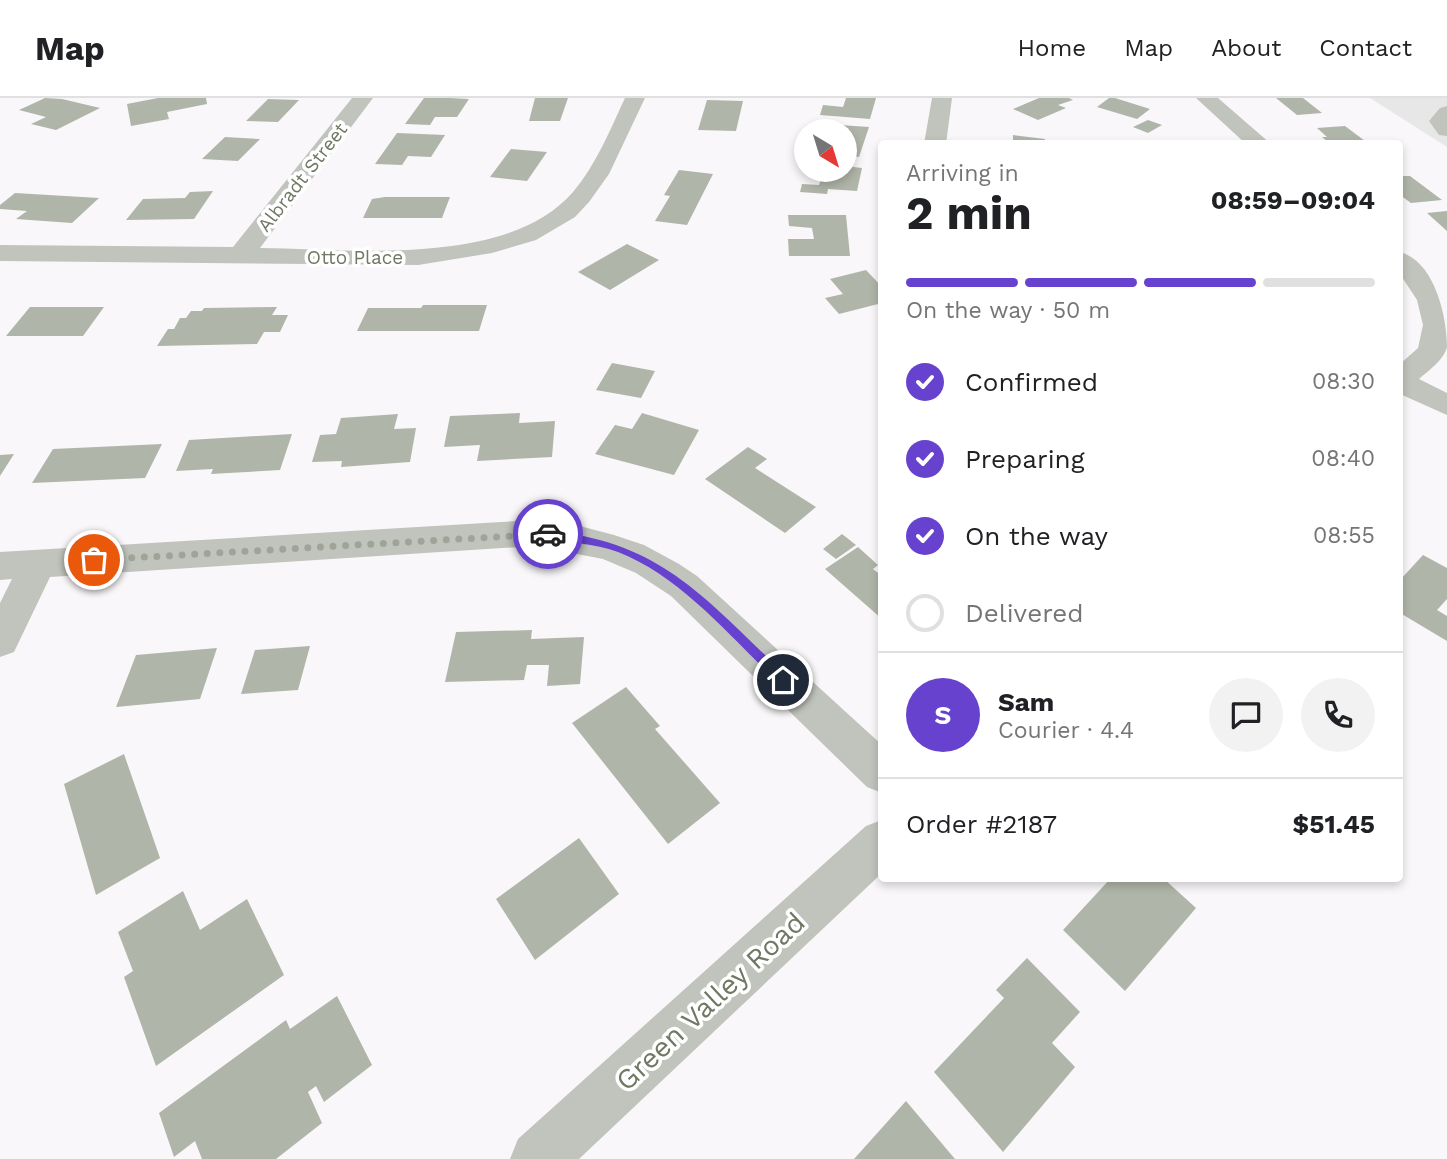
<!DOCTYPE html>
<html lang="en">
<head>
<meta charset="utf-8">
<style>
	:root { --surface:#fff; --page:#f2f2f2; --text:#202124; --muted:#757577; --line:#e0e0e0; --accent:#6642ce }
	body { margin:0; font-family:"Work Sans",sans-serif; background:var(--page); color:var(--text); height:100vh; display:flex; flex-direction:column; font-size:26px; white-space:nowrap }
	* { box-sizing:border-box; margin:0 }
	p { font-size:23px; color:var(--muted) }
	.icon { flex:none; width:38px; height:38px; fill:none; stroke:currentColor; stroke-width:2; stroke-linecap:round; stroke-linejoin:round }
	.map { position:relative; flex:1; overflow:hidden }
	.side { position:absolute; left:878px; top:42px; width:525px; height:742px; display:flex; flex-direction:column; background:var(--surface); border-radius:7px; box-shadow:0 4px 10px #0003 }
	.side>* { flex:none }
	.needle { width:46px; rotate:142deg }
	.buttons { position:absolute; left:794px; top:21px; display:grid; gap:14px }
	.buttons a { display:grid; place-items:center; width:63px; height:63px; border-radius:50%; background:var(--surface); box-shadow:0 4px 10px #0003; font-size:35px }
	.pin { position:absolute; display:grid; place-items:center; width:60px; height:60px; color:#fff; margin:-30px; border:4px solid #fff; border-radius:50%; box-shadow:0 2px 7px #0007 }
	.courier { position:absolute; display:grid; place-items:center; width:70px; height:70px; margin:-35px; border:5px solid #6642ce; border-radius:50%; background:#fff; color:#222; box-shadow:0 2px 9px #0007 }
	.summary em { font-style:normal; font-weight:700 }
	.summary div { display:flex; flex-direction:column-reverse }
	.summary { display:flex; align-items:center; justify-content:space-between; height:119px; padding:0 28px }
	h1 { font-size:46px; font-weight:700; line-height:52px }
	.bar { display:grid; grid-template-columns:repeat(4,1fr); gap:10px 7px; align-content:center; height:84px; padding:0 28px }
	.bar i { height:9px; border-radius:5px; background:var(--line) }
	.bar .active { background:var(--accent) }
	.bar p { grid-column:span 4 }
	.line { display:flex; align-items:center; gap:18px; padding:0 28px; border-top:2px solid var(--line) }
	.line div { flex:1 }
	.round { display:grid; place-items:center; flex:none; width:74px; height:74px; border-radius:37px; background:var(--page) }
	ol { padding:0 28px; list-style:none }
	li { display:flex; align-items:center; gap:21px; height:77px }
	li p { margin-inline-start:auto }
	li .icon { padding:7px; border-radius:50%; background:var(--accent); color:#fff; stroke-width:4 }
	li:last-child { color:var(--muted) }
	li i { width:38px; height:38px; border:4px solid var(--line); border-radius:50% }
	header { display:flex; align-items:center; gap:42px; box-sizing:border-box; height:98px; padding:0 35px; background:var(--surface); border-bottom:2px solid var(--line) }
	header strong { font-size:33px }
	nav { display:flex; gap:38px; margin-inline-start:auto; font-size:24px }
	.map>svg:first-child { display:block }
	.built { fill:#e8e7e7 }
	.building { fill:#b0b5a9 }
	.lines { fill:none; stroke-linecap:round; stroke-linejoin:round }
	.minor { fill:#c0c4bc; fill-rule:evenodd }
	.route { fill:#6642ce }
	.done { stroke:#9fa498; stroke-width:7; stroke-dasharray:0 12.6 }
	.labels { text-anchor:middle; stroke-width:7; stroke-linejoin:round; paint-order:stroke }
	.far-street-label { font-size:19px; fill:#6f7863; stroke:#fff }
	.near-street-label { font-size:28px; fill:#6f7863; stroke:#fff }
</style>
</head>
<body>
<header>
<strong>Map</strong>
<nav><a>Home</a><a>Map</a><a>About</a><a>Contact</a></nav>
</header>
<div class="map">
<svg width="1447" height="1061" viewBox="0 0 1447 1061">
	<rect width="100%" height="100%" fill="#f9f7f9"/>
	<path class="built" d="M1370,0H1447V49Z"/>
	<path class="building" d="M45,0L62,1L100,10L56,32L31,26L46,19L19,12Z
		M158,0H206L207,6L167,14L169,21L131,28L127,6Z
		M424,0H450L469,1L457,19H435L430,27L405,26Z
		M535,0H568L560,23H529Z
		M846,0H876L870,21L820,17L823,7L843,9Z
		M1039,0H1069L1073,2L1058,7L1066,10L1038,22L1013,11Z
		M1109,0H1115L1150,11L1137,21L1097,9Z
		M1276,0H1303L1322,15L1297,17Z
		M268,1L299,2L278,24L246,23Z
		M707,2L743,3L736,33L698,32Z
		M1148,22L1162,27L1148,35L1133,29Z
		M840,27L869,29L859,59L845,58V33H838Z
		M1345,28L1369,46H1330L1322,39H1327L1317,30Z
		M397,35L445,37L431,59L408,58L402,67L375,66Z
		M1013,37L1045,41L1044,46H1013Z
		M225,39L260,41L238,63L202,61Z
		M511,51L547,54L527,83L490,79Z
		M845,68L862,70L857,93L828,91L827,96L800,94L802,86L819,87L824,72H845Z
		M679,72L713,76L687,127L655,123L670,98L664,97Z
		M1400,78H1410L1442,102L1411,105L1400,97Z
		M213,93L194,121L126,122L143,101L185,100L190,94Z
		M15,95L99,100L72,125L16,121L27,113L0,111V107Z
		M385,99H450L442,120H363L372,101Z
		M1447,113V133L1427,115Z
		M788,117H846L850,158H789L788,141H814L812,130L789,128Z
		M627,146L659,162L610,192L578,174Z
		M866,172L882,189V205L839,216L825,200L843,196L830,181Z
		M423,207H487L479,233H357L368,210H421Z
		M30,209H104L83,238H6Z
		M277,209L272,217H288L280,234H264L257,246L157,248L168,231H174L180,220H186L191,213H202L204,210Z
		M612,265L655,273L641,300L596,292Z
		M520,315L519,325L555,323L552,359L477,363L480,347L444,349L450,318Z
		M642,315L699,332L674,377L595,356L615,327L632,331Z
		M398,316L394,331L416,330L410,364L341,369L342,363L312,364L320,337L336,336L341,320Z
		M292,336L280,372L211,376L213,371L176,373L189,342Z
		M162,346L145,380L32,385L53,351Z
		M748,349L767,361L755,370L816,409L785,435L705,381Z
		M14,356L0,378V357Z
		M842,436L856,447L836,461L823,451Z
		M858,449L878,467L873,471L882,478V521L825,471Z
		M1423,457L1447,470V501L1437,512L1447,518V543L1400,515V482Z
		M532,532L531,541L584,539L580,586L547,588L549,567H527L524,582L445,584L456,534Z
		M310,548L298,592L241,596L255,552Z
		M217,550L200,601L116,609L136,557Z
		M626,589L660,628L655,631L720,705L668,746L572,625Z
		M124,656L160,760L96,797L64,686Z
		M579,740L619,796L535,862L496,801Z
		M1111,780H1163L1196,810L1125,893L1063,832Z
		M183,793L200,832L247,801L284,877L156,968L124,879L133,873L118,834Z
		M1027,860L1080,914L1052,945L1075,969L1003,1054L934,974L1004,900L996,892Z
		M337,898L372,967L324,1004L316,988L308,994L322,1025L276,1061H202L195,1043L174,1059L159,1015L286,922L290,931Z
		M906,1003L955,1061H854Z"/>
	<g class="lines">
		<path class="minor" d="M352,0H373L260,150C351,151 507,170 573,94C596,67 610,32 625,0H645L609,76L589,104L575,119L536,142L492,155L418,167L0,163V147L233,149Z
			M932,0H952L946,46H924Z
			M1196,0H1218L1271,46H1246Z
			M1447,8V38L1439,37L1429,23L1440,10Z
			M1400,154C1434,163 1447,217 1447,249C1444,262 1428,273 1419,281L1447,295V317L1400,296V266L1418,250L1423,227L1417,202L1400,176Z
			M535,422L576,427L614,437L644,447L679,466L697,478L882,647V695L867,689L671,498L636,475L603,461L535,448L50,479L14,554L0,559V505L12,481L0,482V454Z
			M882,722V775L579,1061H510L518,1041L866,728Z"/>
	</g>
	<path class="route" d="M548,433C663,443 708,504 787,578V585H779C730,539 682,479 618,454C594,445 568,445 544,439L543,436Z"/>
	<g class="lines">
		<path class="done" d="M94,462L548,436"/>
	</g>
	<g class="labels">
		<g class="far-street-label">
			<text transform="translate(302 79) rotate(-52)" y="7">Albradt Street</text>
			<text x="355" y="166">Otto Place</text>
		</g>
		<g class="near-street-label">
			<text transform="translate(710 903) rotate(-43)" y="10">Green Valley Road</text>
		</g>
	</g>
</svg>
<div class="buttons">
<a><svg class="needle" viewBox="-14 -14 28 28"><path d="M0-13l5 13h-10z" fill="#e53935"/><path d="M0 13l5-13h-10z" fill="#757577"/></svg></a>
</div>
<div class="pin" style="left:94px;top:462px;background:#ea580c"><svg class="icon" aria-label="bag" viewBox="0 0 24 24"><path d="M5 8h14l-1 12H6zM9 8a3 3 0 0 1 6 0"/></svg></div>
<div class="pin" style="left:783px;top:582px;background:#1f2937"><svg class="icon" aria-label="home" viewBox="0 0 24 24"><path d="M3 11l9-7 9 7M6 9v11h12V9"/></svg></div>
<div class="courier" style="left:548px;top:436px"><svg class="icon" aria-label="car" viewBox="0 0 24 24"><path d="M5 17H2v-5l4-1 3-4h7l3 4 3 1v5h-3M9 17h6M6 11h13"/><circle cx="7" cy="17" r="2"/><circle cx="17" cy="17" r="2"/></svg></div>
<section class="side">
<div class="summary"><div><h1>2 min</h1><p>Arriving in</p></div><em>08:59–09:04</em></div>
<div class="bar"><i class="active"></i><i class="active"></i><i class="active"></i><i></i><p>On the way · 50 m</p></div>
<ol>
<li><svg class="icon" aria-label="check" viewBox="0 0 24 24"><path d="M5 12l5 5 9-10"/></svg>Confirmed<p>08:30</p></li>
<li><svg class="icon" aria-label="check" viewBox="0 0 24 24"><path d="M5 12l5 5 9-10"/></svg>Preparing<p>08:40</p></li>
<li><svg class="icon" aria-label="check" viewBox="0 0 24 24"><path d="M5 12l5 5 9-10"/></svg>On the way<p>08:55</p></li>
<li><i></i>Delivered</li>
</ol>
<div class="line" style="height:126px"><b class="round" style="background:var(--accent);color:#fff">S</b><div><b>Sam</b><p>Courier · 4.4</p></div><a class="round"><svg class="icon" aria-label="chat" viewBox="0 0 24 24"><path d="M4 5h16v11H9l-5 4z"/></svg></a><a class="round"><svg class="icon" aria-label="phone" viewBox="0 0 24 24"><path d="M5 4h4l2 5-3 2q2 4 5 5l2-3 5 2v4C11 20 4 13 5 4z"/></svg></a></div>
<div class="line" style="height:91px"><div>Order #2187</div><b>$51.45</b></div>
</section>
</div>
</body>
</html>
